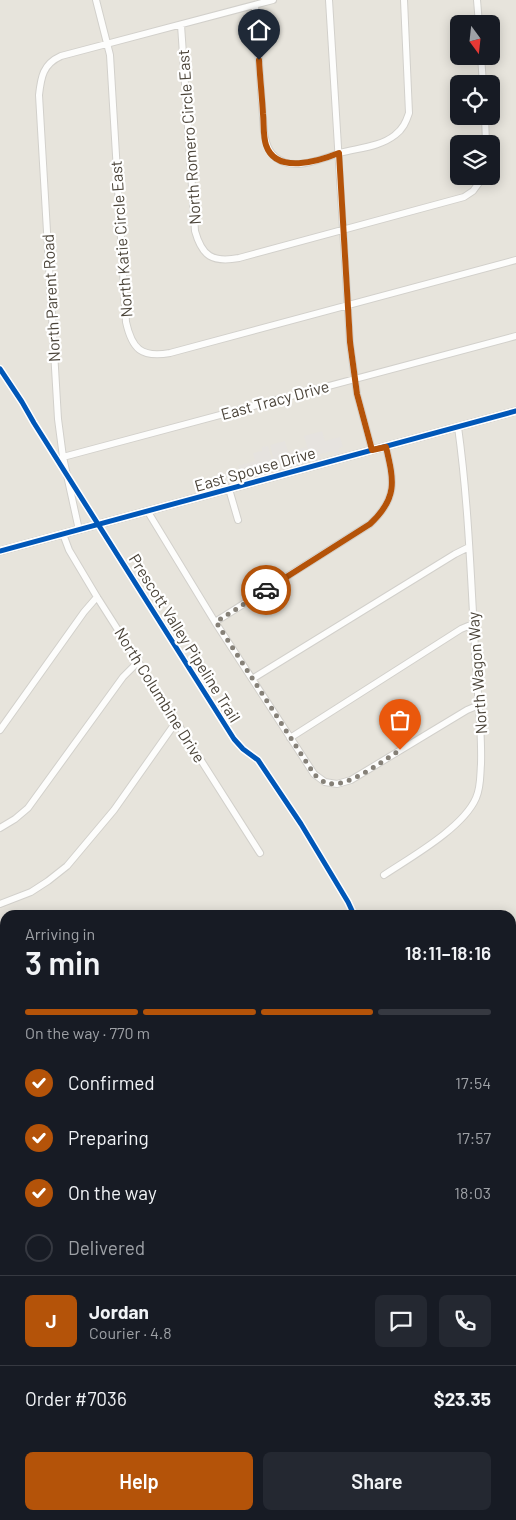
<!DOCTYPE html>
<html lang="en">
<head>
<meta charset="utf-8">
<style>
	:root { --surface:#171b24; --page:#242831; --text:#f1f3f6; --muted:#9ea1a6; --line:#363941; --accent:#b45309 }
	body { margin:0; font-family:Barlow,sans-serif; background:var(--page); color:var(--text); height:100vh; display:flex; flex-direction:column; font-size:19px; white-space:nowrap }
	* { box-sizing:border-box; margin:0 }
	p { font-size:16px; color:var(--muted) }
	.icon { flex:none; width:28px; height:28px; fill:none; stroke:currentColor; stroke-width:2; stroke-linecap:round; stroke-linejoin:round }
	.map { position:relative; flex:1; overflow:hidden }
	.panel { position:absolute; left:0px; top:910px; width:516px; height:610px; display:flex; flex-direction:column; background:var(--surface); border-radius:15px 15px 0 0; box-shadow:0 2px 12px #0003 }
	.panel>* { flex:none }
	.needle { width:32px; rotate:165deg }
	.tools { position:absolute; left:450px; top:15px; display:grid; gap:10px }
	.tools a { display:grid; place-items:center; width:50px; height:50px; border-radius:8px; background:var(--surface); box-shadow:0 2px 12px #0003; font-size:25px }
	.pin { position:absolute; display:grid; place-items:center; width:42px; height:42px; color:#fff; margin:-51px -21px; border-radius:50% 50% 50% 0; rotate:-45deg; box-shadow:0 0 5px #0007 }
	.pin .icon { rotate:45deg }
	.courier { position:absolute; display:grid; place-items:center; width:50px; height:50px; margin:-25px; border:4px solid #b45309; border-radius:50%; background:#fff; color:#222; box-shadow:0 1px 6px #0007 }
	.overview em { font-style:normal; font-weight:600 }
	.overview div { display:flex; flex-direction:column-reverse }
	.overview { display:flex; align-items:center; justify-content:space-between; height:85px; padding:0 25px }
	h1 { font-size:32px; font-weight:600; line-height:38px }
	.bar { display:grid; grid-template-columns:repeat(4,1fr); gap:8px 5px; align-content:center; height:60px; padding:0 25px }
	.bar i { height:6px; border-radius:4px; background:var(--line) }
	.bar .current { background:var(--accent) }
	.bar p { grid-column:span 4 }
	.line { display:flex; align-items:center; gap:12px; padding:0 25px; border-top:1px solid var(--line) }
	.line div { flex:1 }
	.round { display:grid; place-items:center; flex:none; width:52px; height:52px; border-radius:8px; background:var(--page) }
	ol { padding:0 25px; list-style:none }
	li { display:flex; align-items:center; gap:15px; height:55px }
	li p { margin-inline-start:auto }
	li .icon { padding:5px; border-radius:50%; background:var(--accent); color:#fff; stroke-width:4 }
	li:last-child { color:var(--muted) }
	li i { width:28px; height:28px; border:2px solid var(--line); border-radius:50% }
	.primary-button { display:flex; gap:10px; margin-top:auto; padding:10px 25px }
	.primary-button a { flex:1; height:58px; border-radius:8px; background:var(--accent); color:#fff; font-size:20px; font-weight:600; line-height:58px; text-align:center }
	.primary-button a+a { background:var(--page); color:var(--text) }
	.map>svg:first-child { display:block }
	.residential { fill:#e7e4dc; fill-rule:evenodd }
	.parking { fill:#e6e3df }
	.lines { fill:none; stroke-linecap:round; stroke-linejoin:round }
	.minor-casing { stroke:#d2d0cb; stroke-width:8 }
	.tertiary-casing { stroke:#d2d0cb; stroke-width:9 }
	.minor { stroke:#fdfdfc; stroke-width:6 }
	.tertiary { stroke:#fdfdfc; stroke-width:8 }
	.cycleway-casing { stroke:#fff; stroke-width:8 }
	.cycleway { stroke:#0057b8; stroke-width:5 }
	.done { stroke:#868178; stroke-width:5; stroke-dasharray:0 9 }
	.route { stroke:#b45309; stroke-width:6 }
	.labels { text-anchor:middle; stroke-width:4.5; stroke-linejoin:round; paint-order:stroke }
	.street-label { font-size:16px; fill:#4b4439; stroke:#fff }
</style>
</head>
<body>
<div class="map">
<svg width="516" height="1520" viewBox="0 0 516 1520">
	<rect width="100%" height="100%" fill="#f4f2ee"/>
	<path class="residential" d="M0,0H516V1520H64L63,1515H511V915H5V1282L0,1261ZM459,24H491V56H459ZM459,84H491V116H459ZM459,144H491V176H459Z"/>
	<path class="parking" d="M322,431L325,441L340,437L343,447L339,448L340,453L335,455L333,451L320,454L321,460L315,461L313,452L309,453L304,436Z
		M285,441L288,452L306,447L308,456L304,458L306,464L300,465L299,460L286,464L284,465L286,469L280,471L279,462L274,463L270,445Z
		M268,446L274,466L269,468L271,473L264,475L263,469L252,472L253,477L246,479L245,474L240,475L238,466L255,461L253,453L262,451V447Z"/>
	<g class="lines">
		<g class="minor-casing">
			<path id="minor" d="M96,0L110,55L126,322C132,349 141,358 170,353L516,260
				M329,0L350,343L357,394L372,450
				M477,0L479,24
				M255,5L264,132C266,146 270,157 284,162C288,164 295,164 299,164C313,163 327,157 340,153C358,148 380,147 395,135C403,129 406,122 409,113L404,0
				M181,25L195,231C202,256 212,263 239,258L464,197L473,191L484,176
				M481,56L483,84
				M485,116L486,144
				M63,457L516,336
				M229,489L238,520
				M148,512L215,622L314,774L325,782L337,784L351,780L467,710L479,705
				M79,530L63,457L58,419L39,95C41,77 43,64 61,56L273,0
				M63,534L69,550L97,597L260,853
				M215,622L370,524C398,498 394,481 386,447
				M252,679L455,554L469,547
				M0,730L84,612L97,597
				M290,738L461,629L473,624
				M0,828L15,819L28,808L123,677L138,662
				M384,875C411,857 463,828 476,798C481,787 480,776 481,764C482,731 478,699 476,666C471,586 469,506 458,427
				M0,904L31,892L48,881L67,866L114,810L176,722
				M511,939L516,938
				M0,984H5
				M511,1014L516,1013
				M511,1077L516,1085
				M0,1078L5,1077
				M0,1152L5,1151
				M511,1239L516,1246
				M102,1515L109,1520
				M189,1515L190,1520
				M485,1520L486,1515"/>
		</g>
		<g class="tertiary-casing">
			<path id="tertiary" d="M0,551L516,411
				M0,1239L5,1260
				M511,1502L516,1504"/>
		</g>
		<use href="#minor" class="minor"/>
		<use href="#tertiary" class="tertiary"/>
		<g class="cycleway-casing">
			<path id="cycleway" d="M0,369L22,402L34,423L234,739L243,749L258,760L301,824L348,902L354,915
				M0,551L516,411"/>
		</g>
		<use href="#cycleway" class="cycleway"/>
	</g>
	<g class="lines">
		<path class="done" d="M266,590L216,622L314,774C317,777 322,781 326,783C348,789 382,761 400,750"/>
		<path class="route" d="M259,60C260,78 262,96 263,114C264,124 263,136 266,145C276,175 319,161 339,153L350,342L357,394L372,450L386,447C394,481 398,498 370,524L266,590"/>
	</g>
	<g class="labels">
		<g class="street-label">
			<text transform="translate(189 137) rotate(-94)" y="6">North Romero Circle East</text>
			<text transform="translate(121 239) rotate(-94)" y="6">North Katie Circle East</text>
			<text transform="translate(51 298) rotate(-93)" y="6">North Parent Road</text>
			<text transform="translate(275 400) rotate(-15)" y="6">East Tracy Drive</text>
			<text transform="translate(255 469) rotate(-16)" y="6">East Spouse Drive</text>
			<text transform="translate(185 638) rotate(58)" y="6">Prescott Valley Pipeline Trail</text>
			<text transform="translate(477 673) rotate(-94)" y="6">North Wagon Way</text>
			<text transform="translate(160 695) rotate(58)" y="6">North Columbine Drive</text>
		</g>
	</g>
</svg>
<div class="tools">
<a><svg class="needle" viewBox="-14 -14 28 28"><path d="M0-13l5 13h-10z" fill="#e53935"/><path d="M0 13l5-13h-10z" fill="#9ea1a6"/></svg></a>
<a><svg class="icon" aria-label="locate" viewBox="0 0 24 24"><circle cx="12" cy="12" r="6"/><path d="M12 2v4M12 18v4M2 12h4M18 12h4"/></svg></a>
<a><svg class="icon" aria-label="layers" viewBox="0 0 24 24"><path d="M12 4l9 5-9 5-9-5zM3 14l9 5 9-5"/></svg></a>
</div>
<div class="pin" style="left:400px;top:750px;background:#ea580c"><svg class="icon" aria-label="bag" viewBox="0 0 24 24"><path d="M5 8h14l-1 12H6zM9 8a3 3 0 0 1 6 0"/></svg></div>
<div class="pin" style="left:259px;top:60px;background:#1f2937"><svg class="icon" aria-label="home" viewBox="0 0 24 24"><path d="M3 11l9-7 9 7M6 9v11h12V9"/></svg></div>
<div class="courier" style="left:266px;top:590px"><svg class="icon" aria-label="car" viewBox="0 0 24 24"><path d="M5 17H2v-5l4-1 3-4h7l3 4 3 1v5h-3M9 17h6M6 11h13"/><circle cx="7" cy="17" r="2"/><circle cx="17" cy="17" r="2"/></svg></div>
<section class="panel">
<div class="overview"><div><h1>3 min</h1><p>Arriving in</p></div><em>18:11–18:16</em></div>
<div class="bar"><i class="current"></i><i class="current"></i><i class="current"></i><i></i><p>On the way · 770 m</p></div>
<ol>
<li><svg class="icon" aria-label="check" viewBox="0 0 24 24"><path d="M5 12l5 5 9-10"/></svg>Confirmed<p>17:54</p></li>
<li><svg class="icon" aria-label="check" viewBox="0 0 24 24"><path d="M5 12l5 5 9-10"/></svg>Preparing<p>17:57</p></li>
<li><svg class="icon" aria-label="check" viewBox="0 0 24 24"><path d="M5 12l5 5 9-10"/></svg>On the way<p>18:03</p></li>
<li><i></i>Delivered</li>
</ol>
<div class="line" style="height:90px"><b class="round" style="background:var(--accent);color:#fff">J</b><div><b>Jordan</b><p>Courier · 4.8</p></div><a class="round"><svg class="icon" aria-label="chat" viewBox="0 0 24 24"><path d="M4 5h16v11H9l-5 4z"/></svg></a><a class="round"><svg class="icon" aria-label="phone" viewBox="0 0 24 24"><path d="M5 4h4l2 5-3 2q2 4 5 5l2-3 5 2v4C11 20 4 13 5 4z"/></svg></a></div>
<div class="line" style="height:65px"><div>Order #7036</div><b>$23.35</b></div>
<div class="primary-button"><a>Help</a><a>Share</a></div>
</section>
</div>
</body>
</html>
